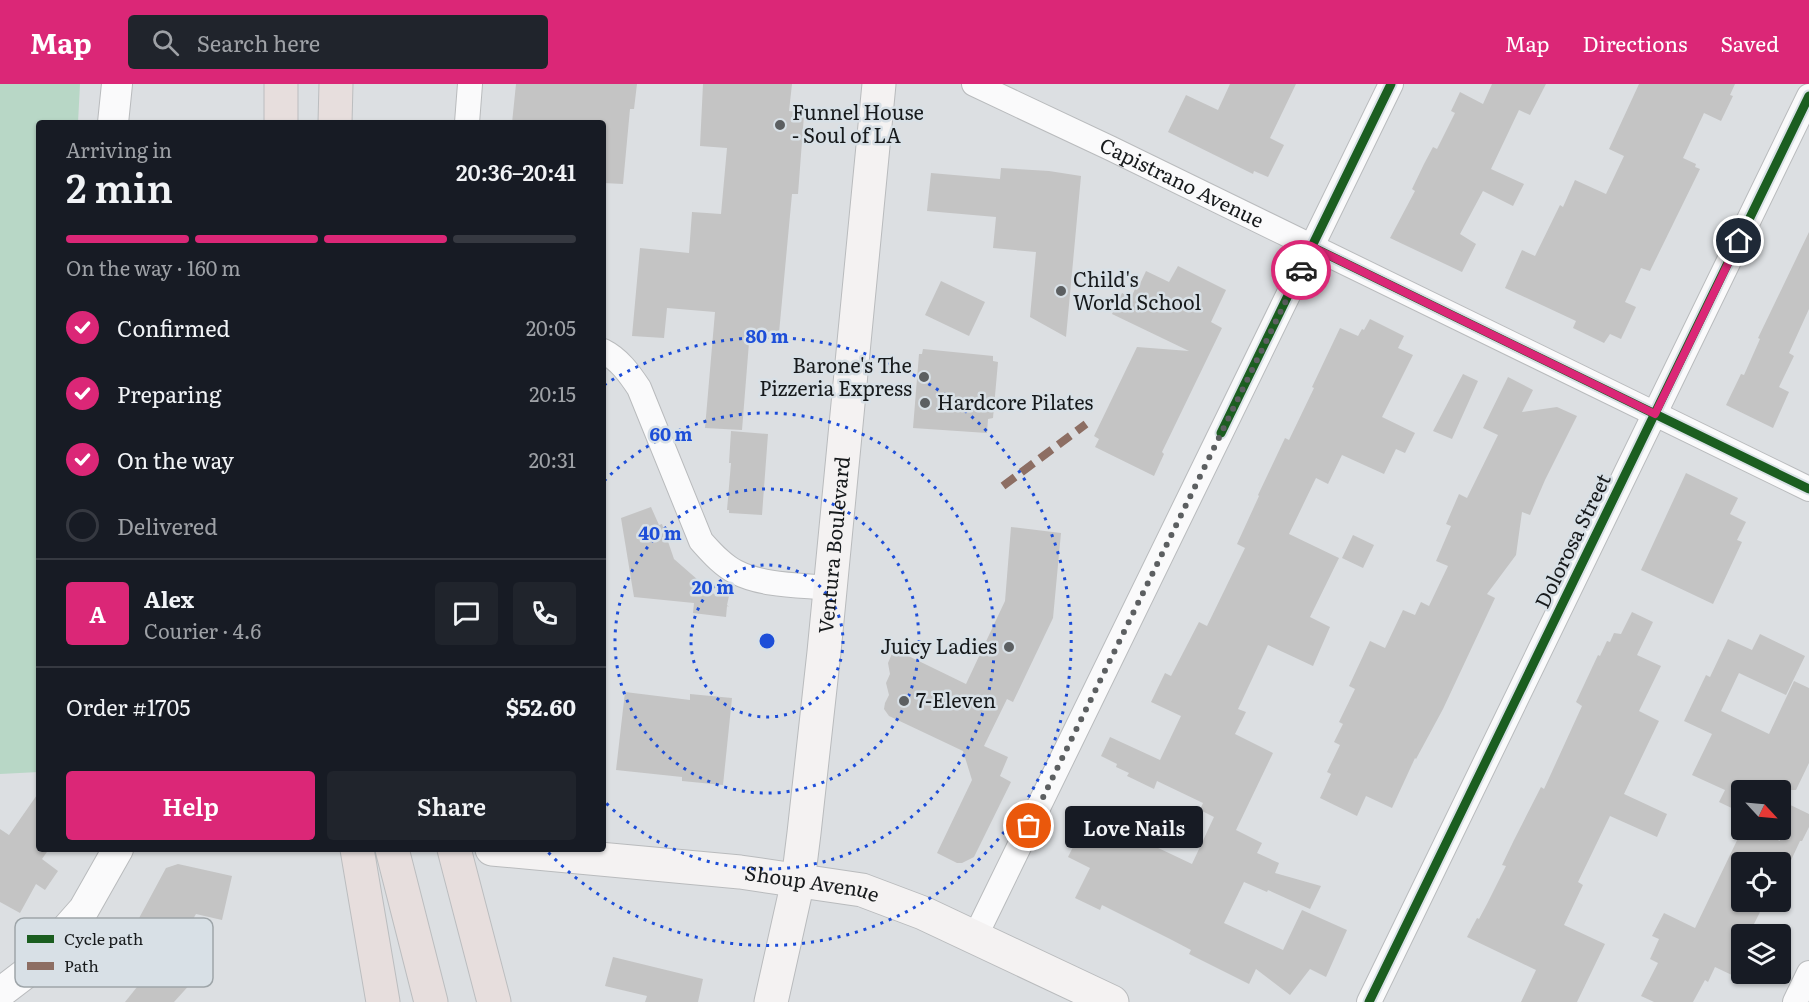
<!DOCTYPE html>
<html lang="en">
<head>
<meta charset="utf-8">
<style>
	:root { --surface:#171b24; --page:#20242c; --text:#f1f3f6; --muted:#9ea1a6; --line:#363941; --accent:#db2777 }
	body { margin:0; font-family:Literata,serif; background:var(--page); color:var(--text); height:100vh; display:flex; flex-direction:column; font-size:22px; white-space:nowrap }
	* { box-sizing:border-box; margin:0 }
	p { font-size:20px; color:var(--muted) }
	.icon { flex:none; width:33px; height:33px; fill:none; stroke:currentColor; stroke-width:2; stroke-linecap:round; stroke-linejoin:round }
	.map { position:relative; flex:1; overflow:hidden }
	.side { position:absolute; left:36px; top:36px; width:570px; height:732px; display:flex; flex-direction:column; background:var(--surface); border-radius:6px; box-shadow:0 2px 4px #0004 }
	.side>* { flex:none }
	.needle { width:39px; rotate:116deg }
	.controls { position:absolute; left:1731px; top:696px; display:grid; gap:12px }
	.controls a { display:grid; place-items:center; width:60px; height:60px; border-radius:6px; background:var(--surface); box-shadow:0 2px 4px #0004; font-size:30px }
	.pin { position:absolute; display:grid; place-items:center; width:51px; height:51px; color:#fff; margin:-26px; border:3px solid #fff; border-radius:50%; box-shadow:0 2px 6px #0007 }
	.courier { position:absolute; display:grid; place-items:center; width:60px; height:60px; margin:-30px; border:4px solid #db2777; border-radius:50%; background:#fff; color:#222; box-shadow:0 2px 8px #0007 }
	.bubble { position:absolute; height:42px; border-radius:6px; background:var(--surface); box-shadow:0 2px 4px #0004; font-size:20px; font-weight:600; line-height:42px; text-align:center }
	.head em { font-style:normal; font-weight:600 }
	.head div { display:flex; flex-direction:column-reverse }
	.head { display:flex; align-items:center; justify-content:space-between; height:102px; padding:0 30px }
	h1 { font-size:39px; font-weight:600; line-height:45px }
	.bar { display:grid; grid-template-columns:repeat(4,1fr); gap:9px 6px; align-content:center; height:72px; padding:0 30px }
	.bar i { height:8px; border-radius:4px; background:var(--line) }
	.bar .current { background:var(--accent) }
	.bar p { grid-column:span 4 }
	.line { display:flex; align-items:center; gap:15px; padding:0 30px; border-top:2px solid var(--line) }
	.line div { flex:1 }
	.round { display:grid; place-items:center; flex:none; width:63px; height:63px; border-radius:6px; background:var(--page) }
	ol { padding:0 30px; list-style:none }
	li { display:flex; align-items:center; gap:18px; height:66px }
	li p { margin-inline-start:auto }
	li .icon { padding:6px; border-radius:50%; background:var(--accent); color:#fff; stroke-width:4 }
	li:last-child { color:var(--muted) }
	li i { width:33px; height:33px; border:3px solid var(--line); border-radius:50% }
	.button { display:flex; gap:12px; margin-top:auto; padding:12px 30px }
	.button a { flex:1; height:69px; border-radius:6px; background:var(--accent); color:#fff; font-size:24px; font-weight:600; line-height:69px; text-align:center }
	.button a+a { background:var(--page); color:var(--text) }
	header { display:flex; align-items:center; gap:36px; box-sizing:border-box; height:84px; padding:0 30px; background:var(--accent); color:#fff }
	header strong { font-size:28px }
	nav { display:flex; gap:33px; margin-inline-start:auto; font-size:21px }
	.search { width:420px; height:54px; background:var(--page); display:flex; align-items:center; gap:15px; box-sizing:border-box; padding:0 21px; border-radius:6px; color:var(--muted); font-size:22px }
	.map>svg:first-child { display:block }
	.green { fill:#b8d7c6 }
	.building { fill:#c4c4c4 }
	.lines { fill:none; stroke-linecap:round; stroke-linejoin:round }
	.minor-casing { stroke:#b9bbbd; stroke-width:26 }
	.tertiary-casing { stroke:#b9bbbd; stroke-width:32 }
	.secondary-casing { stroke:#b9bbbd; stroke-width:35 }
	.motorway-casing { stroke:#bbbdbf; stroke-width:35 }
	.minor { stroke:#fafafb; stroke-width:24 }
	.tertiary { stroke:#fafafb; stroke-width:30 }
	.secondary { stroke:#f4f2f2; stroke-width:33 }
	.motorway { stroke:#e7dedd; stroke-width:33 }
	.quiet { stroke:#8d6e63; stroke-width:8; stroke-dasharray:15 8; stroke-linecap:butt }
	.cycleway-casing { stroke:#d8e0e6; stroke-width:13 }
	.cycleway { stroke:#1b5e20; stroke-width:9 }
	.done { stroke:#5c5f61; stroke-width:6; stroke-dasharray:0 10.8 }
	.route { stroke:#db2777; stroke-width:8 }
	.ring { fill:none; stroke:#1d4ed8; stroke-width:3; stroke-dasharray:3 6 }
	.poi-dot { fill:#5c5f61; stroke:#d8e0e6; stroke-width:2 }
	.labels { text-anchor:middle; stroke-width:5; stroke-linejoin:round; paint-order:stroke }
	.poi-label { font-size:20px; fill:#171a1c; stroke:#d8e0e6; text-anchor:start }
	.street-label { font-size:20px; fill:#171a1c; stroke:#d8e0e6 }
	.key { fill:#d8e0e6; stroke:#9ea5a9; stroke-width:1.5 }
	.key-label { font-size:16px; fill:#171a1c }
	.centre { fill:#1d4ed8; stroke:#d8e0e6; stroke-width:3 }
	.ring-label { font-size:18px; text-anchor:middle; font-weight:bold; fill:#1d4ed8; stroke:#d8e0e6; stroke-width:5; stroke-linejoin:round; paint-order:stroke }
</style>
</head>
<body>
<header>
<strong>Map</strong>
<div class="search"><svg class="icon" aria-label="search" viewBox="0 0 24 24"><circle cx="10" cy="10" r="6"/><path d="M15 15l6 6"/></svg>Search here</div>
<nav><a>Map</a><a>Directions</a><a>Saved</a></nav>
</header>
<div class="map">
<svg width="1809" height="918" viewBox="0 0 1809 918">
	<rect width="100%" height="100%" fill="#dcdfe2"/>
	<path class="green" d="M0,0H80L78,39H39V688L0,690Z"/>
	<path class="building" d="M516,0H637L634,25H630L623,100L603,99V39H512Z
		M703,0H792L789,27L800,28V31H804L798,110H792L779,249L750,246L742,346L705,344L715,228L667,224L664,254L632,252L640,164L689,169L692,128L721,130L727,64L700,62Z
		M1230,0H1296L1270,54L1284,61L1268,93L1254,87L1253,90L1168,48L1186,11L1218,26Z
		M1492,0H1546L1530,31L1519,26L1491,85L1524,100L1513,122L1483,107L1460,150L1476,160L1462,188L1390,154L1415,107L1412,105L1424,80L1433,63L1437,65L1455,29L1451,27L1460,8L1483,20Z
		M1639,0H1735L1730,11L1733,12L1721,37L1704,29L1683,74L1696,80L1695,83L1700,85L1650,187L1641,184L1625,218L1636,223L1621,255L1610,250L1604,259L1573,244L1576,237L1505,204L1522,166L1535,172L1560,121L1563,123L1575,96L1606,110L1624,72L1609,65Z
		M1001,84L1049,87L1081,92L1066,253L1030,233L1036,168L993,164L996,133L927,127L931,89L1000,95Z
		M1809,148V225L1789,269L1794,272L1779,303L1789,308L1773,344L1726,321L1741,290L1744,291L1760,255L1758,254Z
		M1178,182L1226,206L1211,238L1222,244L1162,368L1164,370L1154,392L1095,363L1099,355L1094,352L1137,263L1189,267L1112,230L1122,209L1131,214L1135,205L1137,206L1146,187L1169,198Z
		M941,197L985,218L969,252L925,231Z
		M1370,235L1404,252L1398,264L1413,271L1382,333L1415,349L1405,369L1396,365L1384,390L1342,371L1328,400L1316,394L1289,450L1339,474L1310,533L1330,543L1313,582L1268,561L1238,625L1246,628L1235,650L1273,669L1236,746L1262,759L1257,769L1279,779L1275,789L1321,802L1310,825L1268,806L1267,808L1244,798L1224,839L1283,866L1302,826L1347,846L1326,893L1310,885L1290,911L1256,885L1249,900L1189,870L1191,866L1170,855L1102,821L1100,826L1075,814L1090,784L1068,773L1086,737L1111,749L1118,733L1137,742L1133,752L1192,780L1214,733L1200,726L1203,719L1157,697L1154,705L1127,692L1129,689L1116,683L1117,680L1101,672L1110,653L1160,676L1181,632L1151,618L1165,589L1171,592L1199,538L1207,542L1245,464L1237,460L1259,412L1258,411L1285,354L1289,356L1314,304L1312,303L1340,244L1358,252L1362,245L1364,246Z
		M923,265L993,272V277L998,278L993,334L988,335L987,349L913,344L919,270H922Z
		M1463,290L1478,297L1452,355L1433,347Z
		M1508,293L1533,306L1522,328L1557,323L1577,332L1545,396L1530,431L1522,428L1516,471L1487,510L1495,514L1443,625L1416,675L1415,674L1392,724L1366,712L1357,732L1320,714L1331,690L1327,688L1340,661L1334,658L1343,640L1339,638L1355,605L1349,602L1370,557L1385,564L1403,526L1415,531L1421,518L1429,522L1448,482L1436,477L1451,442L1446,440L1459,410L1467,414L1498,351L1483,344Z
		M731,347L768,350L762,431L729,429V426H727L731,379H729Z
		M1686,389L1738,414L1730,430L1746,438L1737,456L1742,458L1713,520L1641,486Z
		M651,423L659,441L662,440L674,475L714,510L729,512L727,521L729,523L727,522L726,533L693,529L694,519L634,513L621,434Z
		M1011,443L1061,449L1053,534L1013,618L1007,615L984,662L1008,673L1000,692L1011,698L974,773L962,779H957L937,769L972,696L963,667L889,632L884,625L885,619L889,611L886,599L890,590L888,579L894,565L966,600L1005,517Z
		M1353,451L1374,461L1363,484L1342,474Z
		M1632,528L1653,538L1637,571L1661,582L1639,627L1659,637L1624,710L1667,730L1657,753L1610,732L1578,798L1583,801L1564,841L1605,860L1577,918H1521L1536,886L1467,853L1477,834L1479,835L1487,820L1506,782L1502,781L1514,756L1541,703L1544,705L1582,622L1576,618L1598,571L1600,572L1607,557L1610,558L1614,549L1621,550Z
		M1760,550L1805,572L1786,611L1739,589L1721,627L1769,650L1794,597L1809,604V679L1796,706H1742V729L1719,718L1725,706L1692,691L1712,650L1684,637L1706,591L1710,593L1728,555L1752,566Z
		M625,608L690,616V610L732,614L723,701L682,697V693L616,686Z
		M39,708V765H49L42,775L58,787L45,806L36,800L20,829L0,818V745L9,751Z
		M1780,716L1809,730V743L1802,757H1800L1780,800V778H1742V818H1765L1749,850H1742V880L1736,893L1715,883L1708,898L1705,896L1693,918H1654L1641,912L1658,879L1650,875L1659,855L1652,852L1664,829L1695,844L1742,746H1755L1780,757Z
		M178,780L232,792L222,836L196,830L171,873L184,883L181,886L193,897L174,918H125L149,888L133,883L147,841L138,836L166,784Z
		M613,873L703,895L698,918H645L647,912L605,902Z"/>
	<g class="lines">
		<g class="minor-casing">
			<g id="minor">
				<path id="s1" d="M974,0L1110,64L1809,405"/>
				<path d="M467,39L470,0"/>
				<path d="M603,267C619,275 629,289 639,304L701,457C711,468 722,481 736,488C763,502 801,501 830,504"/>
				<path d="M975,853L1391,0"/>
				<path d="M1369,918L1809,12"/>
				<path d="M1795,918L1809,889"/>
			</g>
		</g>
		<g class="tertiary-casing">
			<path id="tertiary" d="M113,39L117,0
				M0,909L30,886L84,825L118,765"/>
		</g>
		<g class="secondary-casing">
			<g id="secondary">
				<path id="s2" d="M492,765L740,788L862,806L923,829L1112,918"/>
				<path id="s3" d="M771,918L798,797L804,749L824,568L879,0"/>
			</g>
		</g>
		<g class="motorway-casing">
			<path id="motorway" d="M281,39V0
				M335,39L336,0
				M357,765L383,918
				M392,765L431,918
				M454,765L494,918"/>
		</g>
		<use href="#minor" class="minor"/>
		<use href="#tertiary" class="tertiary"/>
		<use href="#secondary" class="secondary"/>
		<use href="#motorway" class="motorway"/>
		<path class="quiet" d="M1003,402L1086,340"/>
		<g class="cycleway-casing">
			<path id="cycleway" d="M1312,163L1809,405
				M1221,349L1391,0
				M1369,918L1809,12"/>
		</g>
		<use href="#cycleway" class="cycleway"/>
	</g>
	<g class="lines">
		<path class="done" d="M1029,742L1301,186"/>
		<path class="route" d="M1301,186L1312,163L1655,330L1739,157"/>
	</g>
	<g class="ring">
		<circle cx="767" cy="557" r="76"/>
		<circle cx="767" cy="557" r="152"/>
		<path d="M604 397A228 228 0 1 1 604 717"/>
		<path d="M604 301A304 304 0 1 1 546 766"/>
	</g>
	<g class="poi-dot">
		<circle cx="780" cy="41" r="6"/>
		<circle cx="1061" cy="207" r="6"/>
		<circle cx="924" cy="293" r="6"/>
		<circle cx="925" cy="319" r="6"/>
		<circle cx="1009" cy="563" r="6"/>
		<circle cx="904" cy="617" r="6"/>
	</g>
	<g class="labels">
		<g class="poi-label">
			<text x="792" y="36">Funnel House<tspan x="792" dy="23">- Soul of LA</tspan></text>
			<text x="1073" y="203">Child's<tspan x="1073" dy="23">World School</tspan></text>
			<text x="912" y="289" text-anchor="end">Barone's The<tspan x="912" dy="23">Pizzeria Express</tspan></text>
			<text x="937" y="326">Hardcore Pilates</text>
			<text x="997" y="570" text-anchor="end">Juicy Ladies</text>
			<text x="916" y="624">7-Eleven</text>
		</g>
		<g class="street-label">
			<text dy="7" stroke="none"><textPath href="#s1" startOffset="230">Capistrano Avenue</textPath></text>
			<text transform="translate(1573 457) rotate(-64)" y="7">Dolorosa Street</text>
			<text dy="7" stroke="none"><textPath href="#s3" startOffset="462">Ventura Boulevard</textPath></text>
			<text dy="7" stroke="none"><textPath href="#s2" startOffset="322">Shoup Avenue</textPath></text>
		</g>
	</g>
	<rect x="15" y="834" width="198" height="69" rx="9" class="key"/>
	<rect x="27" y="851" width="27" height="8" fill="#1b5e20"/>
	<rect x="27" y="878" width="27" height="8" fill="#8d6e63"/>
	<g class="key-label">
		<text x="64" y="861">Cycle path</text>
		<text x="64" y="888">Path</text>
	</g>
	<circle cx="767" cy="557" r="9" class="centre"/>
	<g class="ring-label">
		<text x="767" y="259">80 m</text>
		<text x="671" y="357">60 m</text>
		<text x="660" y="456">40 m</text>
		<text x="713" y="510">20 m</text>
	</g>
</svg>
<div class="controls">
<a><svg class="needle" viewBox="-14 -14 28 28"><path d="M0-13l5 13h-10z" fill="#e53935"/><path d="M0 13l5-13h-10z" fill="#9ea1a6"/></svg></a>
<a><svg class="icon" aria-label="locate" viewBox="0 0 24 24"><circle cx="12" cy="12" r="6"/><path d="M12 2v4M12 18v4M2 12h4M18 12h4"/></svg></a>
<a><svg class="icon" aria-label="layers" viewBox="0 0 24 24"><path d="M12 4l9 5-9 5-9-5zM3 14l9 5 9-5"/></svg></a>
</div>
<div class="pin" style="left:1029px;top:742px;background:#ea580c"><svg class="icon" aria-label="bag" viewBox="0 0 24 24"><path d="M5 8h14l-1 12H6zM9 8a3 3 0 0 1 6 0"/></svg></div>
<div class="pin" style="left:1739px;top:157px;background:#1f2937"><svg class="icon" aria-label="home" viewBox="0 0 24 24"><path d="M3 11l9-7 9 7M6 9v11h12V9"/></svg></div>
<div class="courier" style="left:1301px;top:186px"><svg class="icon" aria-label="car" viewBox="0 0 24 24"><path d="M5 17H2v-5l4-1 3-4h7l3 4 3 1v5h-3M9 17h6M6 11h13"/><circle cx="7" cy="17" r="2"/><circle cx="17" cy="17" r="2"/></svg></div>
<div class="bubble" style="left:1065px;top:722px;width:138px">Love Nails</div>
<section class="side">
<div class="head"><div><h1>2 min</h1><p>Arriving in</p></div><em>20:36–20:41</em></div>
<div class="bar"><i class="current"></i><i class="current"></i><i class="current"></i><i></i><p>On the way · 160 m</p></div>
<ol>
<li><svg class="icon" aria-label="check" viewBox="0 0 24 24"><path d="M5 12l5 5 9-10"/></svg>Confirmed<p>20:05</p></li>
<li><svg class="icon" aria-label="check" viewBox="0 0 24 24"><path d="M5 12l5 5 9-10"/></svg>Preparing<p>20:15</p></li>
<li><svg class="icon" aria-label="check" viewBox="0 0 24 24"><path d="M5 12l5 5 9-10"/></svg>On the way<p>20:31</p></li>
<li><i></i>Delivered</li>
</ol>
<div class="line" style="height:108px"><b class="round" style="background:var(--accent);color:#fff">A</b><div><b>Alex</b><p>Courier · 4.6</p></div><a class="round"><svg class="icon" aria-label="chat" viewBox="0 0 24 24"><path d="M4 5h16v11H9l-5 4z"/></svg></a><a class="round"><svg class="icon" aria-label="phone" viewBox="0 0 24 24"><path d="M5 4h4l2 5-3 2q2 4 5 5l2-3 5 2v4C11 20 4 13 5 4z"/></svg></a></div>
<div class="line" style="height:78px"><div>Order #1705</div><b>$52.60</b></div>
<div class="button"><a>Help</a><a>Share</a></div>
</section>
</div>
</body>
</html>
